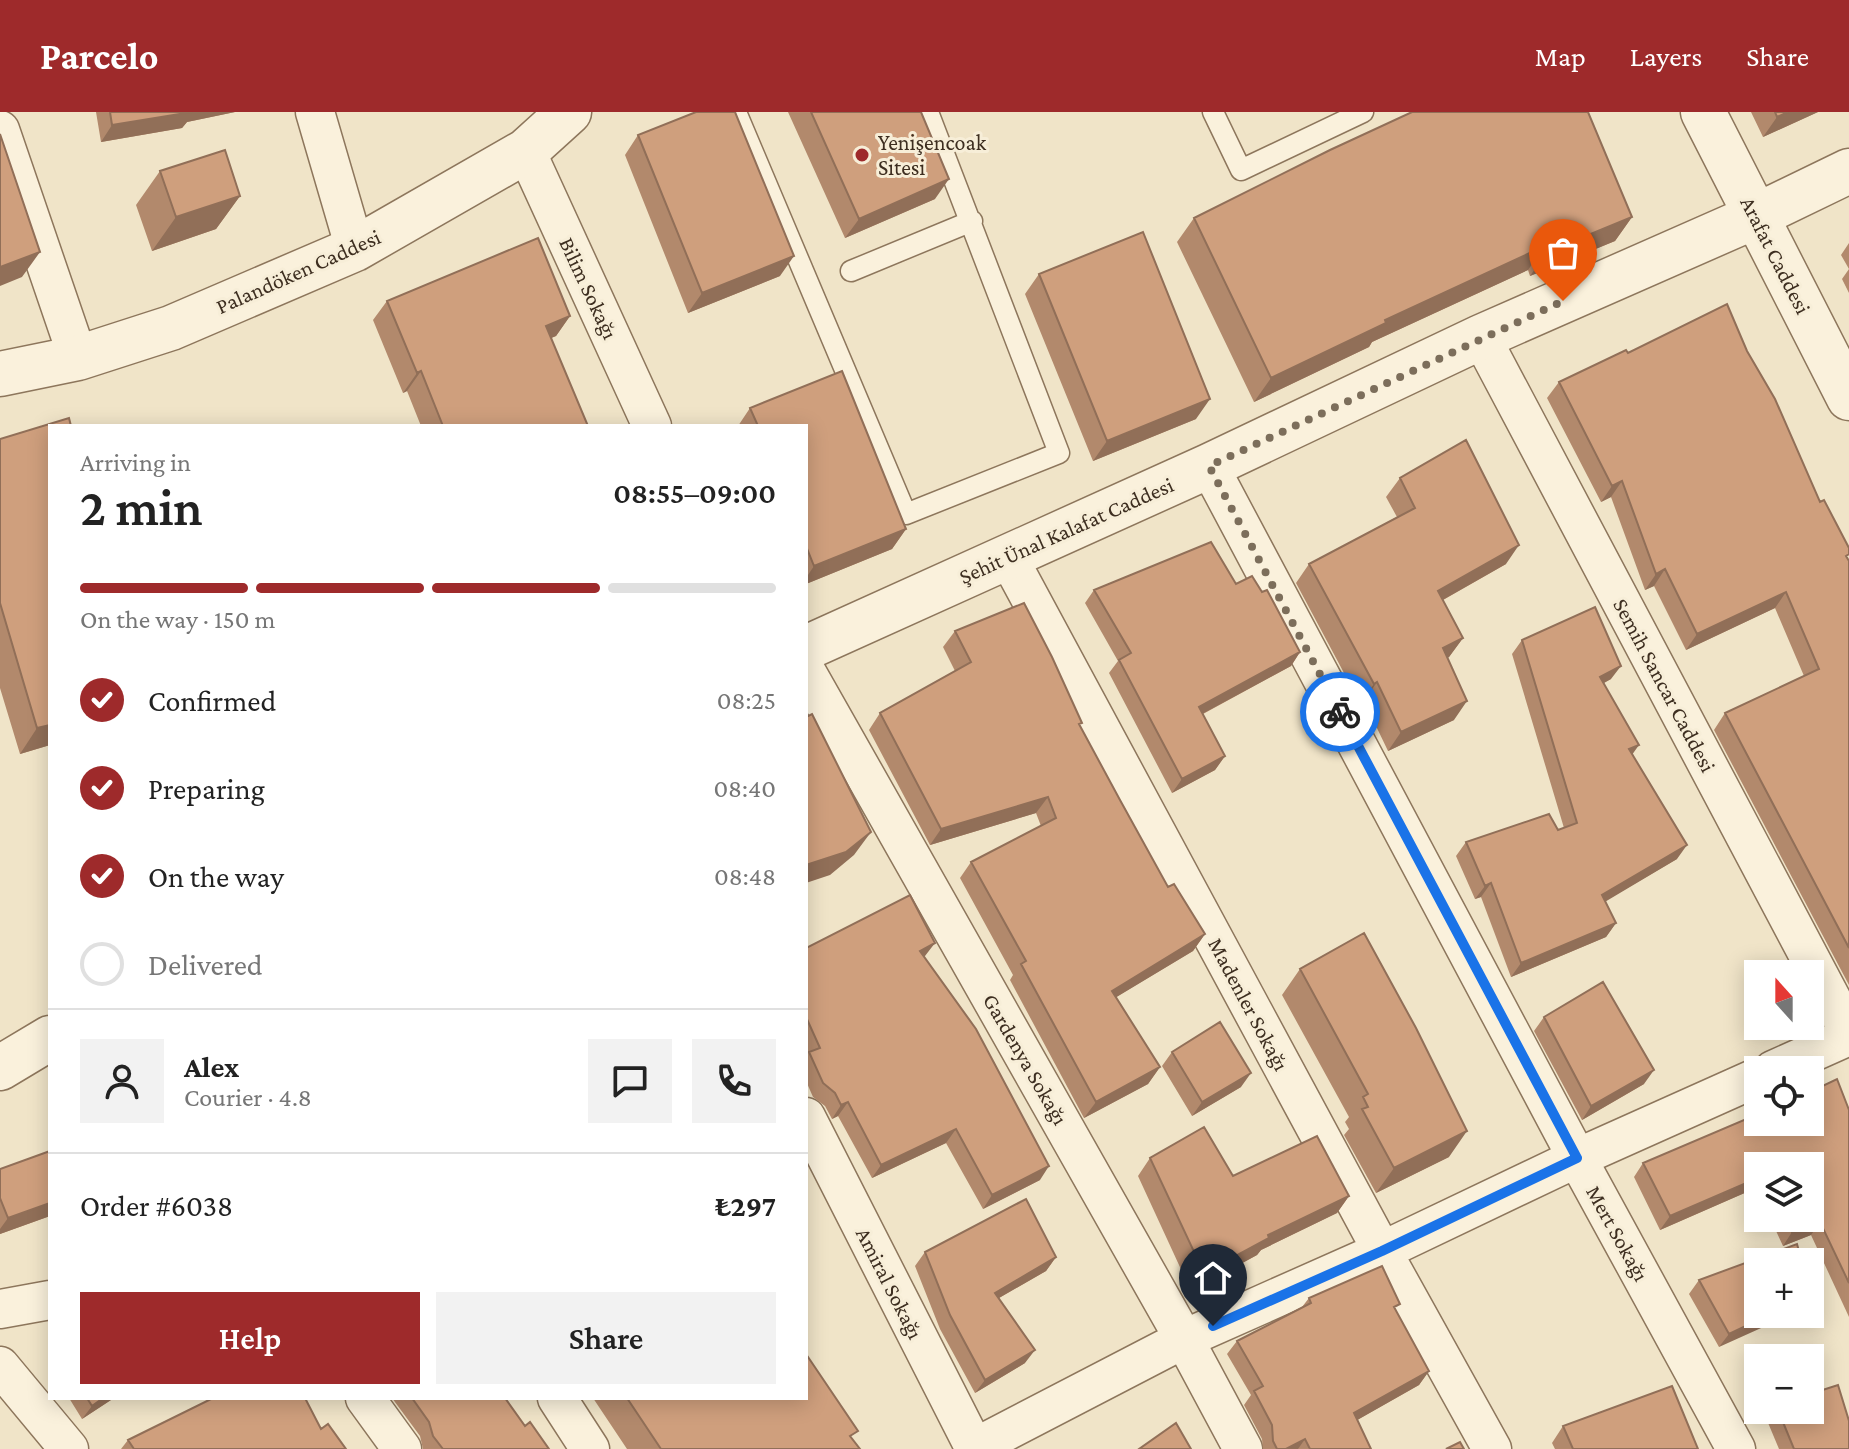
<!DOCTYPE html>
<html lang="en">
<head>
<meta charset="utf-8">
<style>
	:root { --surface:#fff; --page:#f2f2f2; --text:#222; --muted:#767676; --line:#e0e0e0; --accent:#9e2a2b }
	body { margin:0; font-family:"Crimson Pro",serif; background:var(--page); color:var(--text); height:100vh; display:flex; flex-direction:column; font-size:30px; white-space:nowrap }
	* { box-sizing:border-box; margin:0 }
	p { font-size:26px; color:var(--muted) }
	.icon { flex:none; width:44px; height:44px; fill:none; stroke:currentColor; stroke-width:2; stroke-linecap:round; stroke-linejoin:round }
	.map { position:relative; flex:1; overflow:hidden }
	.side { position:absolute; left:48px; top:312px; width:760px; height:976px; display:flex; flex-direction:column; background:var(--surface); border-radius:0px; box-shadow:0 4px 20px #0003 }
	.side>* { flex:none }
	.needle { width:52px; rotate:339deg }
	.tools { position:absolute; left:1744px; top:848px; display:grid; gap:16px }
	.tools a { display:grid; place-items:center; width:80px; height:80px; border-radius:0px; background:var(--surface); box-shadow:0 4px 20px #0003; font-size:40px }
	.pin { position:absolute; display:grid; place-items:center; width:68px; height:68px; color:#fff; margin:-82px -34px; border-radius:50% 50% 50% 0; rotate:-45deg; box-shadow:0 0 8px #0007 }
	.pin .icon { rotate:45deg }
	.courier { position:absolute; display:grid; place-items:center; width:80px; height:80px; margin:-40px; border:6px solid #1a73e8; border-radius:50%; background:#fff; color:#222; box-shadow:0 2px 10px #0007 }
	.head em { font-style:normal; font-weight:600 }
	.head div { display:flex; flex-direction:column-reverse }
	.head { display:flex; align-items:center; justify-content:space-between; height:136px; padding:0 32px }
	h1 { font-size:52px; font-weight:600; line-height:60px }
	.bar { display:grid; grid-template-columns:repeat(4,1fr); gap:12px 8px; align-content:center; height:96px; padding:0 32px }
	.bar i { height:10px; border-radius:6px; background:var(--line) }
	.bar .active { background:var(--accent) }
	.bar p { grid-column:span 4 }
	.line { display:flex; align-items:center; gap:20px; padding:0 32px; border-top:2px solid var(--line) }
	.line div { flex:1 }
	.round { display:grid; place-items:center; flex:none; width:84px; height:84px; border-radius:0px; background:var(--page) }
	ol { padding:0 32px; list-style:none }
	li { display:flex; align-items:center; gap:24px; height:88px }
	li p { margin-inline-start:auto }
	li .icon { padding:8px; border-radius:50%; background:var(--accent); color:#fff; stroke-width:4 }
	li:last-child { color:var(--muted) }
	li i { width:44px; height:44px; border:4px solid var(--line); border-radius:50% }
	.button { display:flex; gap:16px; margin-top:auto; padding:16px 32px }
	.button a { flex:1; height:92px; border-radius:0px; background:var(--accent); color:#fff; font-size:32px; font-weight:600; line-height:92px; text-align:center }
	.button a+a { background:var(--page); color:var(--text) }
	header { display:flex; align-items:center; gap:48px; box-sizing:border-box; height:112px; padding:0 40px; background:var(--accent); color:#fff }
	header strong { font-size:38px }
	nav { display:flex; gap:44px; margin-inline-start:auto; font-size:28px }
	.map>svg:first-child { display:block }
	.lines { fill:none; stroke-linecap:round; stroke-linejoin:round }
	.service-casing { stroke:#8d765c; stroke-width:23 }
	.minor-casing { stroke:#8d765c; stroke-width:41 }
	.tertiary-casing { stroke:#8d765c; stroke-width:47 }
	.service { stroke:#faf1dc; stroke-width:20 }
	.minor { stroke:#faf1dc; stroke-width:38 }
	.tertiary { stroke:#faf1dc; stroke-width:44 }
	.wall { fill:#b2896c }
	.shaded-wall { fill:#916f58 }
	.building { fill:#cf9f7d; stroke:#916f58; stroke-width:2 }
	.done { stroke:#7c6e5b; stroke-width:8; stroke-dasharray:0 14.4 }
	.route { stroke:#1a73e8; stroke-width:10 }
	.poi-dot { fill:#9e2a2b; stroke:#f7eed8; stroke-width:3 }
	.labels { text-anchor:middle; stroke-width:6; stroke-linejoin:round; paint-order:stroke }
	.poi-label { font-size:22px; fill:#3d2e20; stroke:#f7eed8; text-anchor:start }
	.street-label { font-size:22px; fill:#3d2e20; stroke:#f7eed8 }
</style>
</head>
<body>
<header>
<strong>Parcelo</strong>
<nav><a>Map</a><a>Layers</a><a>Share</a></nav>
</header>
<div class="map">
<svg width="1849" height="1337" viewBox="0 0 1849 1337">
	<rect width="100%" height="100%" fill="#f0e4c8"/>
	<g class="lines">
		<g class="service-casing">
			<path id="service" d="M736,0L906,402L1059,341L928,0
				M1213,0L1241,58L1363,0
				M851,159L972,109"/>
		</g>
		<g class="minor-casing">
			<path id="minor" d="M315,0L355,137
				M0,18L78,246
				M526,39L652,314
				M1481,225L1849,920
				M1209,354L1577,1046L1736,1337
				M1008,445L1382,1139L1492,1337
				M806,559L1184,1227L1243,1337
				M1773,958L1849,924
				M806,1005L975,1337
				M0,1197L50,1188
				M0,1254L69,1337
				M365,1286L402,1337
				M557,1286L590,1337
				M974,1336L1184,1227L1382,1139L1577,1046L1758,965"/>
		</g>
		<g class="tertiary-casing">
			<path id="tertiary" d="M1703,0L1849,286
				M0,262L78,246L171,216L355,137L526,39L569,0
				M806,536L1209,354L1481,225L1756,104L1849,59
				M0,956L50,926"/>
		</g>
		<use href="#service" class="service"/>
		<use href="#minor" class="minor"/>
		<use href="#tertiary" class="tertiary"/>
	</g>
	<path class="wall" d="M96,0H235L187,10L182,16L101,30Z
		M788,0H921L935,87L845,126Z
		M1751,0H1818L1763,25Z
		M638,23L780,164L688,201L625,43Z
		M160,59L240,84L216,117L152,139L136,93Z
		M1632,105L1615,129L1530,164L1528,158L1372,230L1369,235L1254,290L1177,130L1194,106Z
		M1849,131V181L1842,167L1849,157L1841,143Z
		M1039,162L1196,307L1093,349L1025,182Z
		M387,189L570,204L556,224L551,226L588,314H421L407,279L403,281L373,208Z
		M1747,239L1849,449V873L1714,618L1725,601L1804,564L1775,496L1686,538L1654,474L1645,478L1611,385L1601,390L1547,286L1559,270L1628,241Z
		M842,259L906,417L892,437L806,472V314H738L750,296Z
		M0,327L50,633L20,642L0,576Z
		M1400,366L1506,452L1443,488L1463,526L1449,545L1447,546L1454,608L1388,639L1364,589L1360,591L1296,471L1309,452L1397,405L1386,385Z
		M1236,472L1300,540L1291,554L1203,602L1225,644L1215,658L1172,681L1109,561L1118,549L1085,491L1094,478Z
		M955,519L1080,614L1168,775L1205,822L1193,839L1116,885L1160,955L1148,972L1084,1006L1010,868L1013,863L960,766L971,750L1041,714L1036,701L930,733L869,618L880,601L955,559L943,535Z
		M1522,528L1611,567L1603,571L1677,747L1605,789L1616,811L1606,825L1511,865L1481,785L1475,787L1456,744L1466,730L1558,718L1564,716L1512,542Z
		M806,836L925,844L924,845L1040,1068L983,1097L946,1031L872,1066L838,1004L832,1007L825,994L813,985L806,969Z
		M1300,857L1449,1045L1376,1081L1344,1023L1349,1017L1345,1010L1349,1005L1282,883Z
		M1544,905L1644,972L1582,1008L1534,919Z
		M1172,940L1241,975L1192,1004L1162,954Z
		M1849,998V1205L1811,1123L1783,1134L1770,1106H1810L1758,1054V1081L1756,1076L1660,1118L1634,1065L1643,1051L1751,1006L1755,1000Z
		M1150,1046L1233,1064L1349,1084L1337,1101L1261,1138L1257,1143L1191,1179L1138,1064Z
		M0,1057L50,1104L0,1122Z
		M925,1140L1056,1145L1046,1159L999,1186L1025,1251L975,1281L940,1217L915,1154Z
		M1699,1168L1758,1202L1719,1235L1689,1182Z
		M1309,1186L1395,1198L1429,1259L1419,1273L1357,1308L1371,1337H1263L1262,1327L1244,1293L1251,1283L1227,1242L1237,1229L1302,1195Z
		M69,1286H114L82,1307Z
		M392,1286H505L525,1314L549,1337H423L420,1324Z
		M593,1286H806L860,1337H627Z
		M1772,1298H1810L1849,1337H1779L1766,1306Z
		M1563,1314L1698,1337H1555L1552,1331Z
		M321,1317L346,1337H121L128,1328Z"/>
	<path class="shaded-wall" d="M188,0H235L187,10L182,16L101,30L112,13Z
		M1788,0H1818L1763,25L1777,5Z
		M949,67L935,87L845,126L859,107Z
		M240,84L216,117L152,139L176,105Z
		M1632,105L1615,129L1530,164L1547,140Z
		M1545,134L1528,158L1372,230L1369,235L1254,290L1271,266L1385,208Z
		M40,140L22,165L0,174V155Z
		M794,144L780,164L688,201L702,181Z
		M570,204L556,224L532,234L546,214Z
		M421,259L407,279L403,281L417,261Z
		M1210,287L1196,307L1093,349L1107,329Z
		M1622,369L1611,385L1601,390L1612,374Z
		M906,417L892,437L806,472V466L814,454Z
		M1519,433L1506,452L1425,498L1438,479Z
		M1665,457L1654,474L1645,478L1656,462Z
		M1786,480L1775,496L1686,538L1697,522Z
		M1463,526L1449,545L1429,555L1443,536Z
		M1300,540L1291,554L1189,609L1199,595Z
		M1621,554L1611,567L1590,579L1600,565Z
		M1377,570L1364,589L1360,591L1374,572Z
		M1467,589L1454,608L1388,639L1401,620Z
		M50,613V633L20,642L37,616Z
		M1639,633L1629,647V637Z
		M1225,644L1215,658L1172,681L1182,667Z
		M1048,685L1036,701L930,733L941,717Z
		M871,720L854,743L830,763L806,771V753Z
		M1687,733L1677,747L1593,797L1602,783Z
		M1491,771L1481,785L1475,787L1485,774Z
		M1616,811L1606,825L1511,865L1521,851Z
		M1205,822L1193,839L1100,895L1112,879Z
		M935,831L925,844L910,852L920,839Z
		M1160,955L1148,972L1084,1006L1096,990Z
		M1654,958L1644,972L1582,1008L1591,994Z
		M1251,961L1241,975L1192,1004L1202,990Z
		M848,990L838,1004L832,1007L841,993Z
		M956,1017L946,1031L872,1066L881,1053Z
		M1467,1019L1449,1045L1376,1081L1394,1056Z
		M1049,1054L1040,1068L983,1097L992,1083Z
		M1758,1066V1073L1756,1076L1660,1118L1670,1104Z
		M1349,1084L1337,1101L1261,1138L1257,1143L1191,1179L1204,1161L1268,1123Z
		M50,1091V1104L0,1122V1117L8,1106Z
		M1820,1110L1811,1123L1783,1134L1792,1120Z
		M1056,1145L1046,1159L985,1194L995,1181Z
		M1771,1202H1792L1719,1235L1729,1222Z
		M1035,1238L1025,1251L975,1281L985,1268Z
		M1429,1259L1419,1273L1345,1315L1354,1301Z
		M103,1286H114L82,1307L92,1294Z
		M1305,1327L1298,1337H1286Z"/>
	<path class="building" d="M110,0H192L112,13Z
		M696,0H735L794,144L702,181L638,23Z
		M811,0H921L949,67L859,107Z
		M1412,0H1588L1632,105L1547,140L1545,134L1385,208L1386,211L1271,266L1194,106L1330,38Z
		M1775,0H1788L1777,5Z
		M0,22L40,140L0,155Z
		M225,38L240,84L176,105L160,59Z
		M1143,120L1210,287L1107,329L1039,162Z
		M538,126L570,204L546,214L588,314H443L421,259L417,261L387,189Z
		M1727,192L1747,239L1775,287L1820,390L1824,388L1849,436V442L1846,444L1849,449V836L1725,601L1819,557L1786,480L1697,522L1665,457L1656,462L1622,369L1612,374L1559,270L1626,238L1628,241Z
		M842,259L906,417L814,454L806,434V314H758L750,296Z
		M69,306L71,314H50V613L37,616L0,491V327Z
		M1466,328L1519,433L1438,479L1463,526L1443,536L1467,589L1401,620L1377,570L1374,572L1309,452L1415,396L1400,366Z
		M1211,430L1236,472L1252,464L1262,480L1267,478L1300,540L1199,595L1225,644L1182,667L1119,548L1131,541L1094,478Z
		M1024,491L1052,545L1082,611L1079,612L1120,688L1168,775L1174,772L1205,822L1112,879L1160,955L1096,990L1021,852L1026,849L971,750L1056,706L1048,685L941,717L880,601L971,550L955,519Z
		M1595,495L1621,554L1600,565L1639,633L1629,637L1687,733L1602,783L1616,811L1521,851L1491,771L1485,774L1466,730L1549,702L1558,718L1577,711L1522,528Z
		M812,602L871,720L846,740L806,753V605Z
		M910,783L935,831L920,839L976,917L1049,1054L992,1083L956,1017L881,1053L848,990L841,993L835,981L823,971L809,940L820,936L806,905V836Z
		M1364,821L1416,916L1467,1019L1394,1056L1362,997L1368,995L1363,985L1368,982L1300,857Z
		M1603,870L1654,958L1591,994L1544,905Z
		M1220,910L1251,961L1202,990L1172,940Z
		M1837,967L1849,998V1171L1820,1110L1792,1120L1786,1106H1810V1054H1758V1066L1670,1104L1643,1051L1756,1003L1755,1000L1758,998V1010H1810V980Z
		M1204,1015L1233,1064L1317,1024L1349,1084L1268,1123L1269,1126L1204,1161L1150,1046Z
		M50,1039V1091L8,1106L0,1086V1057Z
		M1026,1087L1056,1145L995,1181L1035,1238L985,1268L950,1203L925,1140Z
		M1797,1132L1802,1150H1758V1202H1771L1729,1222L1699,1168Z
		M1382,1154L1400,1192L1394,1195L1429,1259L1354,1301L1371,1337H1310L1305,1327L1286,1337H1277L1273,1329L1272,1313L1254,1279L1263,1274L1237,1229L1311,1191L1309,1186Z
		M806,1242L858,1319L850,1324L860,1337H661L627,1286H806Z
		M1838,1273L1849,1309V1337H1794L1778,1298H1810V1282Z
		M1672,1274L1698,1337H1573L1563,1314Z
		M87,1286H103L92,1294Z
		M213,1286H305L321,1317L328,1312L346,1337H134L128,1328Z
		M412,1286H505L525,1314L530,1310L549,1337H443L433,1324L429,1310Z
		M1176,1311L1191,1337H1139Z
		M1460,1330L1464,1337H1446Z"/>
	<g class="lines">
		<path class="done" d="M1340,600L1209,354L1563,189"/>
		<path class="route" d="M1213,1214L1382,1139L1577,1046L1340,600"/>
	</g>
	<circle class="poi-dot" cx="862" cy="43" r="8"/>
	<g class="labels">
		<g class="poi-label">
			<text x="878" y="38">Yenişencoak<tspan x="878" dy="25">Sitesi</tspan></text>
		</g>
		<g class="street-label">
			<text transform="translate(1776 143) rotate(63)" y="8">Arafat Caddesi</text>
			<text transform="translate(298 159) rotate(-24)" y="8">Palandöken Caddesi</text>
			<text transform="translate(589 176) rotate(65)" y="8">Bilim Sokağı</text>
			<text transform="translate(1066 418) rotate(-24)" y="8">Şehit Ünal Kalafat Caddesi</text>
			<text transform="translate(1665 573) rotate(62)" y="8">Semih Sancar Caddesi</text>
			<text transform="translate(1249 892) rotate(62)" y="8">Madenler Sokağı</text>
			<text transform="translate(1026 947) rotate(60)" y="8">Gardenya Sokağı</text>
			<text transform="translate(1618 1121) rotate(61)" y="8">Mert Sokağı</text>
			<text transform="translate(890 1171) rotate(63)" y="8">Amiral Sokağı</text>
		</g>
	</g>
</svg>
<div class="tools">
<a><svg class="needle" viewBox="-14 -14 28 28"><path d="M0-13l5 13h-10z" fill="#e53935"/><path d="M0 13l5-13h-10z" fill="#767676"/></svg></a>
<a><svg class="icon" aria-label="locate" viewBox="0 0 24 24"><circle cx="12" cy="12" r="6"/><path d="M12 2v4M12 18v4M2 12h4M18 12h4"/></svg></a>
<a><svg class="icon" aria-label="layers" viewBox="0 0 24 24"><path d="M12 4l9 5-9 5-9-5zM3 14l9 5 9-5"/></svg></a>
<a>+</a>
<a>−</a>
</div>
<div class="pin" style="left:1563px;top:189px;background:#ea580c"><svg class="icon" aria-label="bag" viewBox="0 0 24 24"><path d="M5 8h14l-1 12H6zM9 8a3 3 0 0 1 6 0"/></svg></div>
<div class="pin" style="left:1213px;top:1214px;background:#1f2937"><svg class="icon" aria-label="home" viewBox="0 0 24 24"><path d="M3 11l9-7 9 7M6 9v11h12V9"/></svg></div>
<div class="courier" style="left:1340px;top:600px"><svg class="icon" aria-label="bike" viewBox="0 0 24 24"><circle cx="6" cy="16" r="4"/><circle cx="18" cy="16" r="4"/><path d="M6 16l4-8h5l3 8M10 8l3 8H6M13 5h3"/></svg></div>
<section class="side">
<div class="head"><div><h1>2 min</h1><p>Arriving in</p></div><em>08:55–09:00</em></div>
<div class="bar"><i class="active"></i><i class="active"></i><i class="active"></i><i></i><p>On the way · 150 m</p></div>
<ol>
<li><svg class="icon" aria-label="check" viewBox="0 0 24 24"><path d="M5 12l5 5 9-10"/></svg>Confirmed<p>08:25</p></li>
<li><svg class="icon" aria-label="check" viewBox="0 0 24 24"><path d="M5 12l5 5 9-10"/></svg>Preparing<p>08:40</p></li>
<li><svg class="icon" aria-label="check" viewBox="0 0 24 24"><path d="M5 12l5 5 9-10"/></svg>On the way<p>08:48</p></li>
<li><i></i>Delivered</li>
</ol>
<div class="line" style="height:144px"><a class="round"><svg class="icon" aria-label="person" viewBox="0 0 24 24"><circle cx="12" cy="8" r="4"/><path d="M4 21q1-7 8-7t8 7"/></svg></a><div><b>Alex</b><p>Courier · 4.8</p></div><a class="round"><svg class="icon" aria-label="chat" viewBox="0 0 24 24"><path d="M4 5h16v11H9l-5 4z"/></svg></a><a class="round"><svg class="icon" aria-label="phone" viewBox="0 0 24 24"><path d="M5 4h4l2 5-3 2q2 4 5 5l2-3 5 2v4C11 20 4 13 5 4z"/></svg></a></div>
<div class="line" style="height:104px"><div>Order #6038</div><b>₺297</b></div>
<div class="button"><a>Help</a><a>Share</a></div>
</section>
</div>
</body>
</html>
